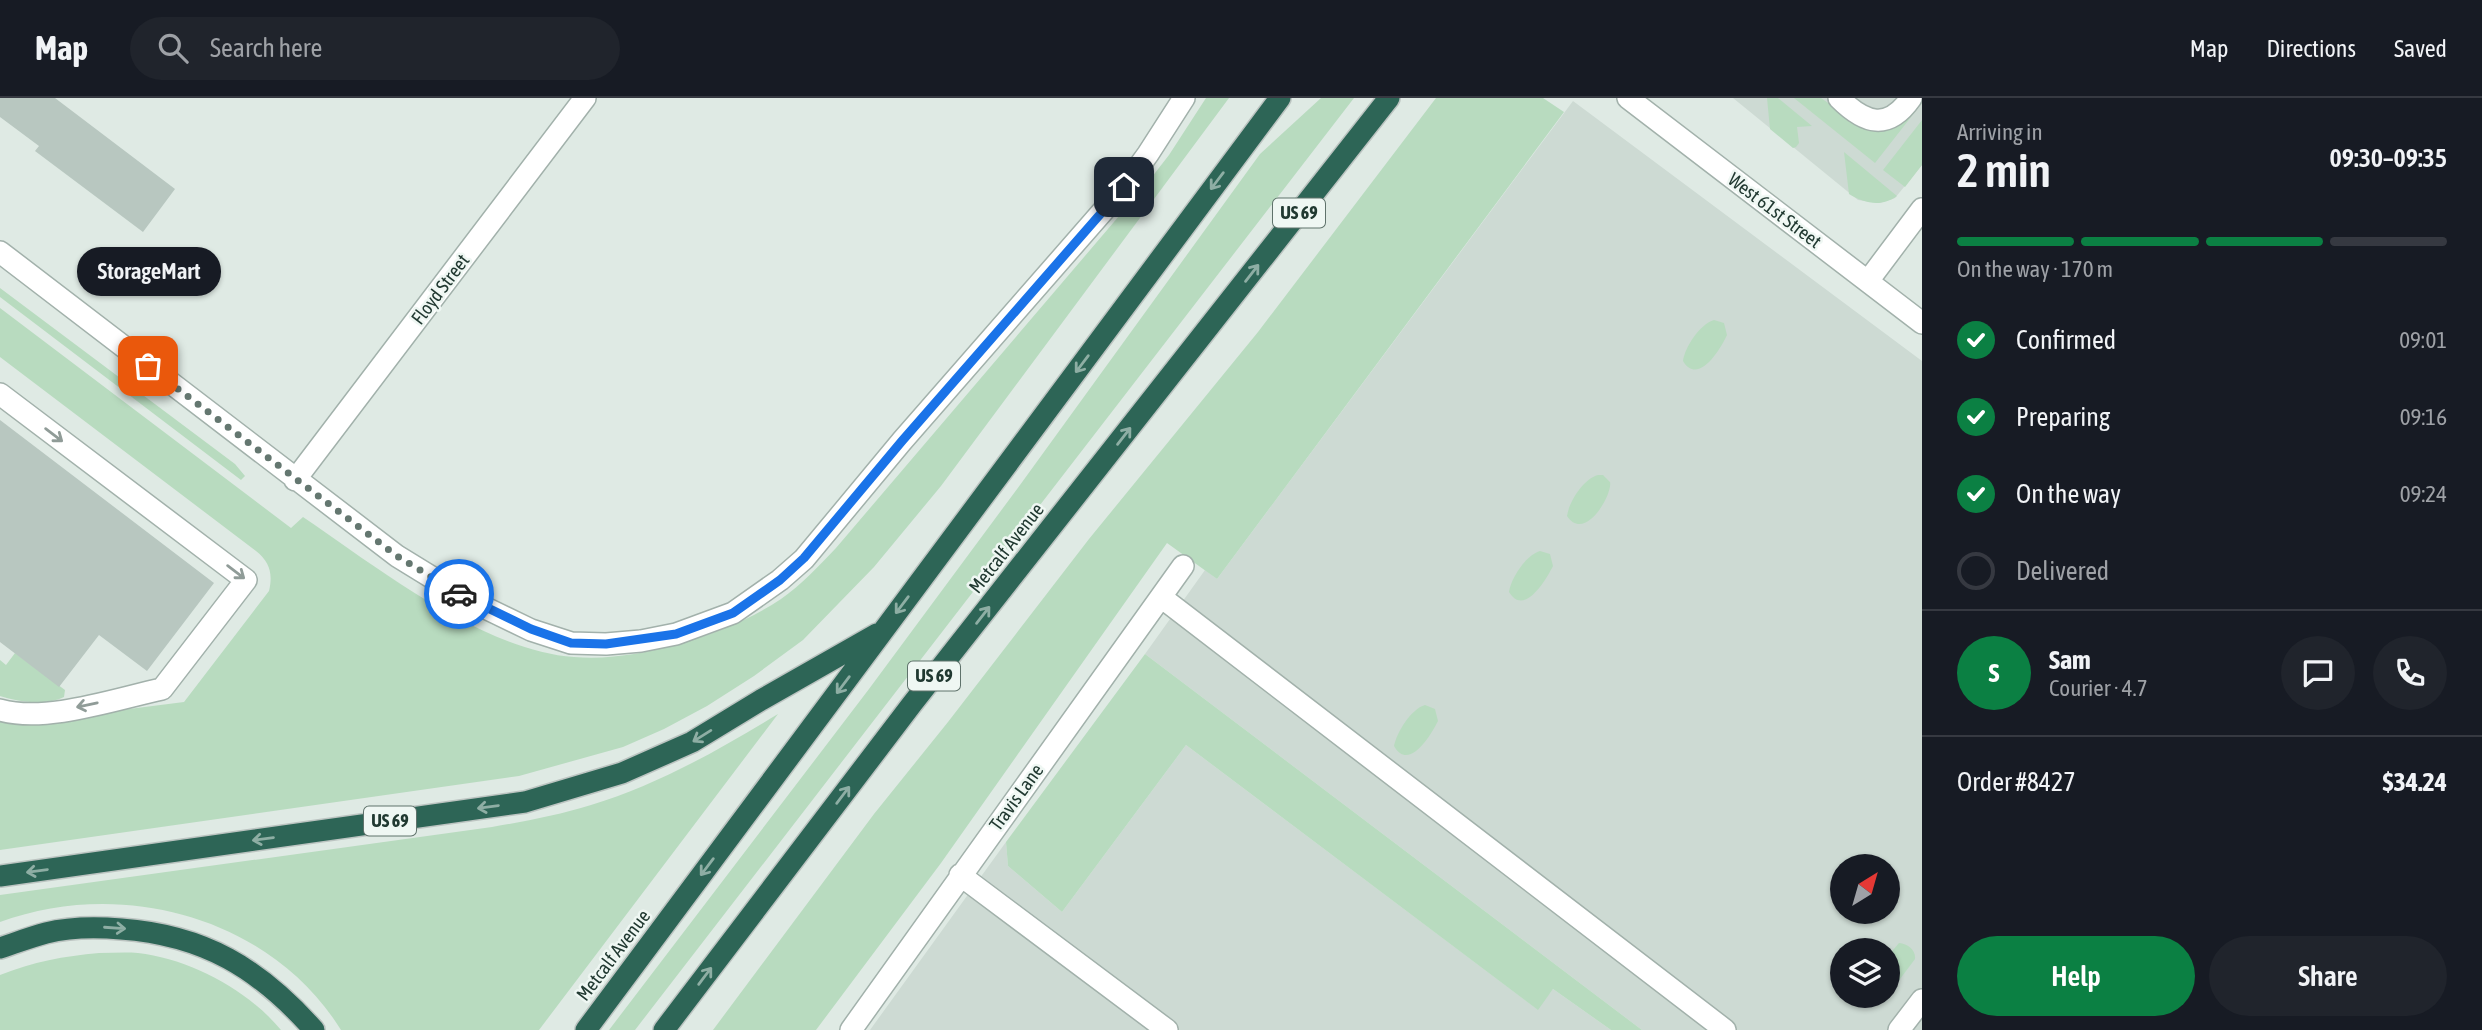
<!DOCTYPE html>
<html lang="en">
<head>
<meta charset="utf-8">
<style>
	:root { --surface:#171b24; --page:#20242c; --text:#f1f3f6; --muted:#9ea1a6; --line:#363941; --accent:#0b8043 }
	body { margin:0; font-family:"Asap Condensed",sans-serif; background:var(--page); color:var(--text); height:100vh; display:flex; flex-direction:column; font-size:26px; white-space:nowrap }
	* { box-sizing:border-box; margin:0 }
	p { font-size:23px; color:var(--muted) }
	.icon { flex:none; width:38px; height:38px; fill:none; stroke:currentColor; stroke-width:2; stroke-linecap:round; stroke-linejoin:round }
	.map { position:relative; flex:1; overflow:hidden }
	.drawer { display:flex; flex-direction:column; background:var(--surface); width:560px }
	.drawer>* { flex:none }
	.needle { width:46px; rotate:37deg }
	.controls { position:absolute; left:1830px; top:756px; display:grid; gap:14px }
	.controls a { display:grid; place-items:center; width:70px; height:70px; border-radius:50%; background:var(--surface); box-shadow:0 2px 5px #0004; font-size:35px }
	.pin { position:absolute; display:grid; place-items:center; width:60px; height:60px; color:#fff; margin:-30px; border-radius:14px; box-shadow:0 4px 10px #0006 }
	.courier { position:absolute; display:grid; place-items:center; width:70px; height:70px; margin:-35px; border:5px solid #1a73e8; border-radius:50%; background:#fff; color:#222; box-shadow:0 2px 9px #0007 }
	.bubble { position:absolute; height:49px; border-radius:24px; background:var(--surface); box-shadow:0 2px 5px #0004; font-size:23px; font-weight:600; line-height:49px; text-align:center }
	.head em { font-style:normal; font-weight:600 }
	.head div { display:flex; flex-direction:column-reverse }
	.head { display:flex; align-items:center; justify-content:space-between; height:119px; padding:0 35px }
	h1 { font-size:46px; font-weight:600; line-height:52px }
	.bar { display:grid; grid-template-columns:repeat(4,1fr); gap:10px 7px; align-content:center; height:84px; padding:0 35px }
	.bar i { height:9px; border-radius:5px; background:var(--line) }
	.bar .on { background:var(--accent) }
	.bar p { grid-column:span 4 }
	.line { display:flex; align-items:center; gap:18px; padding:0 35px; border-top:2px solid var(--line) }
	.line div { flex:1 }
	.round { display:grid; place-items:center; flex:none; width:74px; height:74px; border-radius:37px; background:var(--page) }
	ol { padding:0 35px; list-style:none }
	li { display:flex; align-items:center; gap:21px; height:77px }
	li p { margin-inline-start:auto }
	li .icon { padding:7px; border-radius:50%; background:var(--accent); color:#fff; stroke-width:4 }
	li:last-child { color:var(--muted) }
	li i { width:38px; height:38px; border:4px solid var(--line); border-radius:50% }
	.primary-button { display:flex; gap:14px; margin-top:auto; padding:14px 35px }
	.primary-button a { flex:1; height:80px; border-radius:42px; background:var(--accent); color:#fff; font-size:28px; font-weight:600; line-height:80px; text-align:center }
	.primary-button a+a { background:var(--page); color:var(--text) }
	header { display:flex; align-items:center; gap:42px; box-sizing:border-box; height:98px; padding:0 35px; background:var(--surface); border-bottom:2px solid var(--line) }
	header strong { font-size:33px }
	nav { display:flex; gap:38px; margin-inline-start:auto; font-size:24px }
	.search { width:490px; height:63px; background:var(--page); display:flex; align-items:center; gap:18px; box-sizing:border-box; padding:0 24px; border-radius:38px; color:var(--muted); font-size:26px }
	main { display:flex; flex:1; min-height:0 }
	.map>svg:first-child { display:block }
	.built { fill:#cddad3; fill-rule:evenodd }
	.green { fill:#b8dbbf }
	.building { fill:#b8c7c0 }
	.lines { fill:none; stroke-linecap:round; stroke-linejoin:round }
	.minor-casing { stroke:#a2b1ab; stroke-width:24 }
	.highway-casing { stroke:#bcc4c1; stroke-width:24 }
	.minor { stroke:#fff; stroke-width:21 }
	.highway { stroke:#2d6556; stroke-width:21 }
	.oneway { stroke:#8eaea4 }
	.oneway2 { stroke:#909c98 }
	.done { stroke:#647770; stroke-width:7; stroke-dasharray:0 12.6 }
	.route { stroke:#1a73e8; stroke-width:9 }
	.labels { text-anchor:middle; stroke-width:5; stroke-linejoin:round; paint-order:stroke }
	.shield { fill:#eff7f3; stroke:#5f726b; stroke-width:2 }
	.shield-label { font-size:18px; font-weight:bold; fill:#213931 }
	.street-label { font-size:19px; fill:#213931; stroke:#eff7f3 }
</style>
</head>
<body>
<header>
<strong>Map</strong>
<div class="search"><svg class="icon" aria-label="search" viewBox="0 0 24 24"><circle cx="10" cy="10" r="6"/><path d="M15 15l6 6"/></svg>Search here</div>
<nav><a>Map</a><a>Directions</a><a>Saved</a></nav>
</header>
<main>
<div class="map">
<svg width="1922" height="932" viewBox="0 0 1922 932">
	<rect width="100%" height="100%" fill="#dfeae4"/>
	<path class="built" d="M1733,0H1922V67L1895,100L1880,105L1858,102Z
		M1573,3L1922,263V932H1642L1145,556L1205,472L1217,481ZM1843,768H1888V814H1843ZM1843,852H1888V898H1843Z
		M1186,647L1537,911L1553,891L1611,932H870L1006,744L1008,768L1062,814Z"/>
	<path class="green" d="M1206,0H1229L941,388L874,469L803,542L754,578L707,608L664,631L623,649L519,678L0,752V624L11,626L184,604L269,493C273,476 270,464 256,453L0,259V210L291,430L303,419C378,470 482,552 574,559C610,562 645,555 679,546C714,536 751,521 781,501C801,487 819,468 836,450L1148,84L1169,57Z
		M1321,0H1354L635,932H609L869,591L1020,387L1260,56Z
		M1436,0H1543L1564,14L1217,481L1167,445L941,765L816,932H713L874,716L948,624L1089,441L1258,234Z
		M1767,0H1778L1812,28L1797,29L1799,45L1796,49L1793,50L1770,31Z
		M1794,0H1821L1861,28L1876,33L1898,28L1919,0H1922V5L1875,65Z
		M1922,22V67L1905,89L1883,72Z
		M1844,54L1897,98C1882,109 1865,106 1849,96Z
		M0,190L235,366L245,378L241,382L0,199Z
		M1714,222L1724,225L1727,237C1720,252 1698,288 1683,263C1685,249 1700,226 1714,222Z
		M1598,377H1603L1610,384C1613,396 1585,445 1567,418C1569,404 1583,381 1598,377Z
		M1540,453L1550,456L1553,468C1546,482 1524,519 1509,494C1511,480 1526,457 1540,453Z
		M15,555L65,592L64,599C46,608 19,604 0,598V562L6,567Z
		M1145,556L1642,932H1611L1553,891L1538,912L1186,647L1062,814L1008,768L1006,744Z
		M1425,607L1435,611L1438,623C1431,637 1409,674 1394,648C1397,634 1411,611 1425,607Z
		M778,616L539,932H341C271,819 122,779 0,824V797L492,729C526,723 559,717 591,707C657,687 719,652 778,616Z
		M1899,845C1908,846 1916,852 1915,861L1888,897V858Z
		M99,855C112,855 125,854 138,855C190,861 248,892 281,932H0V877C33,864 64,858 99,855Z"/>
	<path class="building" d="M0,0H55L175,91L143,134L35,53L39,48L0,19Z
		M0,322L214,485L147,573L99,537L59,589L0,544Z"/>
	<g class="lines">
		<g class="minor-casing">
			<path id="minor" d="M1628,0L1922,225
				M1839,0C1865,26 1888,33 1911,0
				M0,154L397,458L467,501L531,532L571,545L606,546L641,543L676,536L733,515L780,482L804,461L902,343L1124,89L1148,56L1184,0
				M1868,183L1922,111
				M0,296L246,482L162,591C115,601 47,625 0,612
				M295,382L585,0
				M1161,499L1725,932
				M960,777L1167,932
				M851,932L1183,468
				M1899,932L1922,902"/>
		</g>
		<g class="highway-casing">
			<path id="highway" d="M0,778L525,704L622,675L692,644L761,602L877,536
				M0,850C15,845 31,839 46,835C70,829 97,829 121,831C204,837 259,870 314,932
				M586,932L1280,0
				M664,932L912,606L1389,0"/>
		</g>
		<use href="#minor" class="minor"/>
		<use href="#highway" class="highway"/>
	</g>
	<defs><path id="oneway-shaft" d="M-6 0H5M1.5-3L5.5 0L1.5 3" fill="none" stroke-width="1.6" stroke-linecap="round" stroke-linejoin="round" transform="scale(1.75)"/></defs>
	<g class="oneway">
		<use href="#oneway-shaft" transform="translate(1217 83) rotate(127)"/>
		<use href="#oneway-shaft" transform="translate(1252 175) rotate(-52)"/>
		<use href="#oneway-shaft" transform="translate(1082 266) rotate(127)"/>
		<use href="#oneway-shaft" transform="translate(1124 338) rotate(-52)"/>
		<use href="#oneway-shaft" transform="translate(902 507) rotate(127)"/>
		<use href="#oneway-shaft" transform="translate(983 517) rotate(-52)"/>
		<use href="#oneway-shaft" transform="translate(843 587) rotate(127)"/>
		<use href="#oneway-shaft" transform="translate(702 638) rotate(148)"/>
		<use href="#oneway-shaft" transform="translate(843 697) rotate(-53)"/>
		<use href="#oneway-shaft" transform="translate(488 709) rotate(172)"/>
		<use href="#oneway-shaft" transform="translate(263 741) rotate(172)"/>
		<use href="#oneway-shaft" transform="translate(707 769) rotate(127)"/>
		<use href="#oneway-shaft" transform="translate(37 773) rotate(172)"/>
		<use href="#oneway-shaft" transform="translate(115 830) rotate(4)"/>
		<use href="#oneway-shaft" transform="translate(705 878) rotate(-53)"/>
	</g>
	<g class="oneway2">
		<use href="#oneway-shaft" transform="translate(54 337) rotate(37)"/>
		<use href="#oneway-shaft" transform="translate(236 474) rotate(37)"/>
		<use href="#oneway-shaft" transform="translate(87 607) rotate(168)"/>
	</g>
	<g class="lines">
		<path class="done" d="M148,268L397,458L459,496"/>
		<path class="route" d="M459,496L531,531L571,545L606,546L676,536L733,515L780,482L804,460L902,343L1124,89"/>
	</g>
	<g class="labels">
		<g class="shield">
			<rect x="1273" y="100.5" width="52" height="29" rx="5"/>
			<rect x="908" y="563.5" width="52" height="29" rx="5"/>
			<rect x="364" y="708.5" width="52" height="29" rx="5"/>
		</g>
		<g class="shield-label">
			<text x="1299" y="121">US 69</text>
			<text x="934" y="584">US 69</text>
			<text x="390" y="729">US 69</text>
		</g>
		<g class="street-label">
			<text transform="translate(1775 112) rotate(37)" y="7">West 61st Street</text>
			<text transform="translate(440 191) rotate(-53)" y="7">Floyd Street</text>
			<text transform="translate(1006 450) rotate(-52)" y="7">Metcalf Avenue</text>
			<text transform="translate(1016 699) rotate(-54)" y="7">Travis Lane</text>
			<text transform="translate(613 857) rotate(-53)" y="7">Metcalf Avenue</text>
		</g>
	</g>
</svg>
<div class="controls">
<a><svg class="needle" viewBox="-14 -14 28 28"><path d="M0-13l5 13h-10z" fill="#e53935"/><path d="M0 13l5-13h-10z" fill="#9ea1a6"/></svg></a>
<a><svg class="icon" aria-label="layers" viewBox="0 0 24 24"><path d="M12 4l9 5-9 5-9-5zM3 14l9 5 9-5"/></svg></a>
</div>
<div class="pin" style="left:148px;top:268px;background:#ea580c"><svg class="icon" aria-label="bag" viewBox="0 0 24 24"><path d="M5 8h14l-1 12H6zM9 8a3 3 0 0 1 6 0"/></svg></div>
<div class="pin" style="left:1124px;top:89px;background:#1f2937"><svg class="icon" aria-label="home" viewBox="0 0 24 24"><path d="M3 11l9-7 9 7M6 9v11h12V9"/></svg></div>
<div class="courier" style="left:459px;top:496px"><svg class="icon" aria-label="car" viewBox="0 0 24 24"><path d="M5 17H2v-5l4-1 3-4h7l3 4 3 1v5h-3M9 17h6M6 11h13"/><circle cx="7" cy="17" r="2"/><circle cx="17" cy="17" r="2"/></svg></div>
<div class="bubble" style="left:77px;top:149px;width:144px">StorageMart</div>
</div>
<section class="drawer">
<div class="head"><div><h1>2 min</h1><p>Arriving in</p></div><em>09:30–09:35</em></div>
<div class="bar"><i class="on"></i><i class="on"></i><i class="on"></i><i></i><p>On the way · 170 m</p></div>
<ol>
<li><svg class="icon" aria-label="check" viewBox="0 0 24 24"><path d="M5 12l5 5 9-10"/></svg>Confirmed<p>09:01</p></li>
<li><svg class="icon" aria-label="check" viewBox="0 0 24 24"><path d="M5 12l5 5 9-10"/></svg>Preparing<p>09:16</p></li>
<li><svg class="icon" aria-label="check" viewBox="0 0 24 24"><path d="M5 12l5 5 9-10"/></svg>On the way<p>09:24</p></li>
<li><i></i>Delivered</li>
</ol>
<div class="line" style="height:126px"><b class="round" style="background:var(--accent);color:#fff">S</b><div><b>Sam</b><p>Courier · 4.7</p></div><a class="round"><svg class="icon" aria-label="chat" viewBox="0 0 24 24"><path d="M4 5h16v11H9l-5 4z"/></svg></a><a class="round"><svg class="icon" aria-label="phone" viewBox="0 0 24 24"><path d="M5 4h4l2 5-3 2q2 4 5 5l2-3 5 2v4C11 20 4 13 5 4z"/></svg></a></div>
<div class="line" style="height:91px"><div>Order #8427</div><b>$34.24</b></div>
<div class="primary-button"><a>Help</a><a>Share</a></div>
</section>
</main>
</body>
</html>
